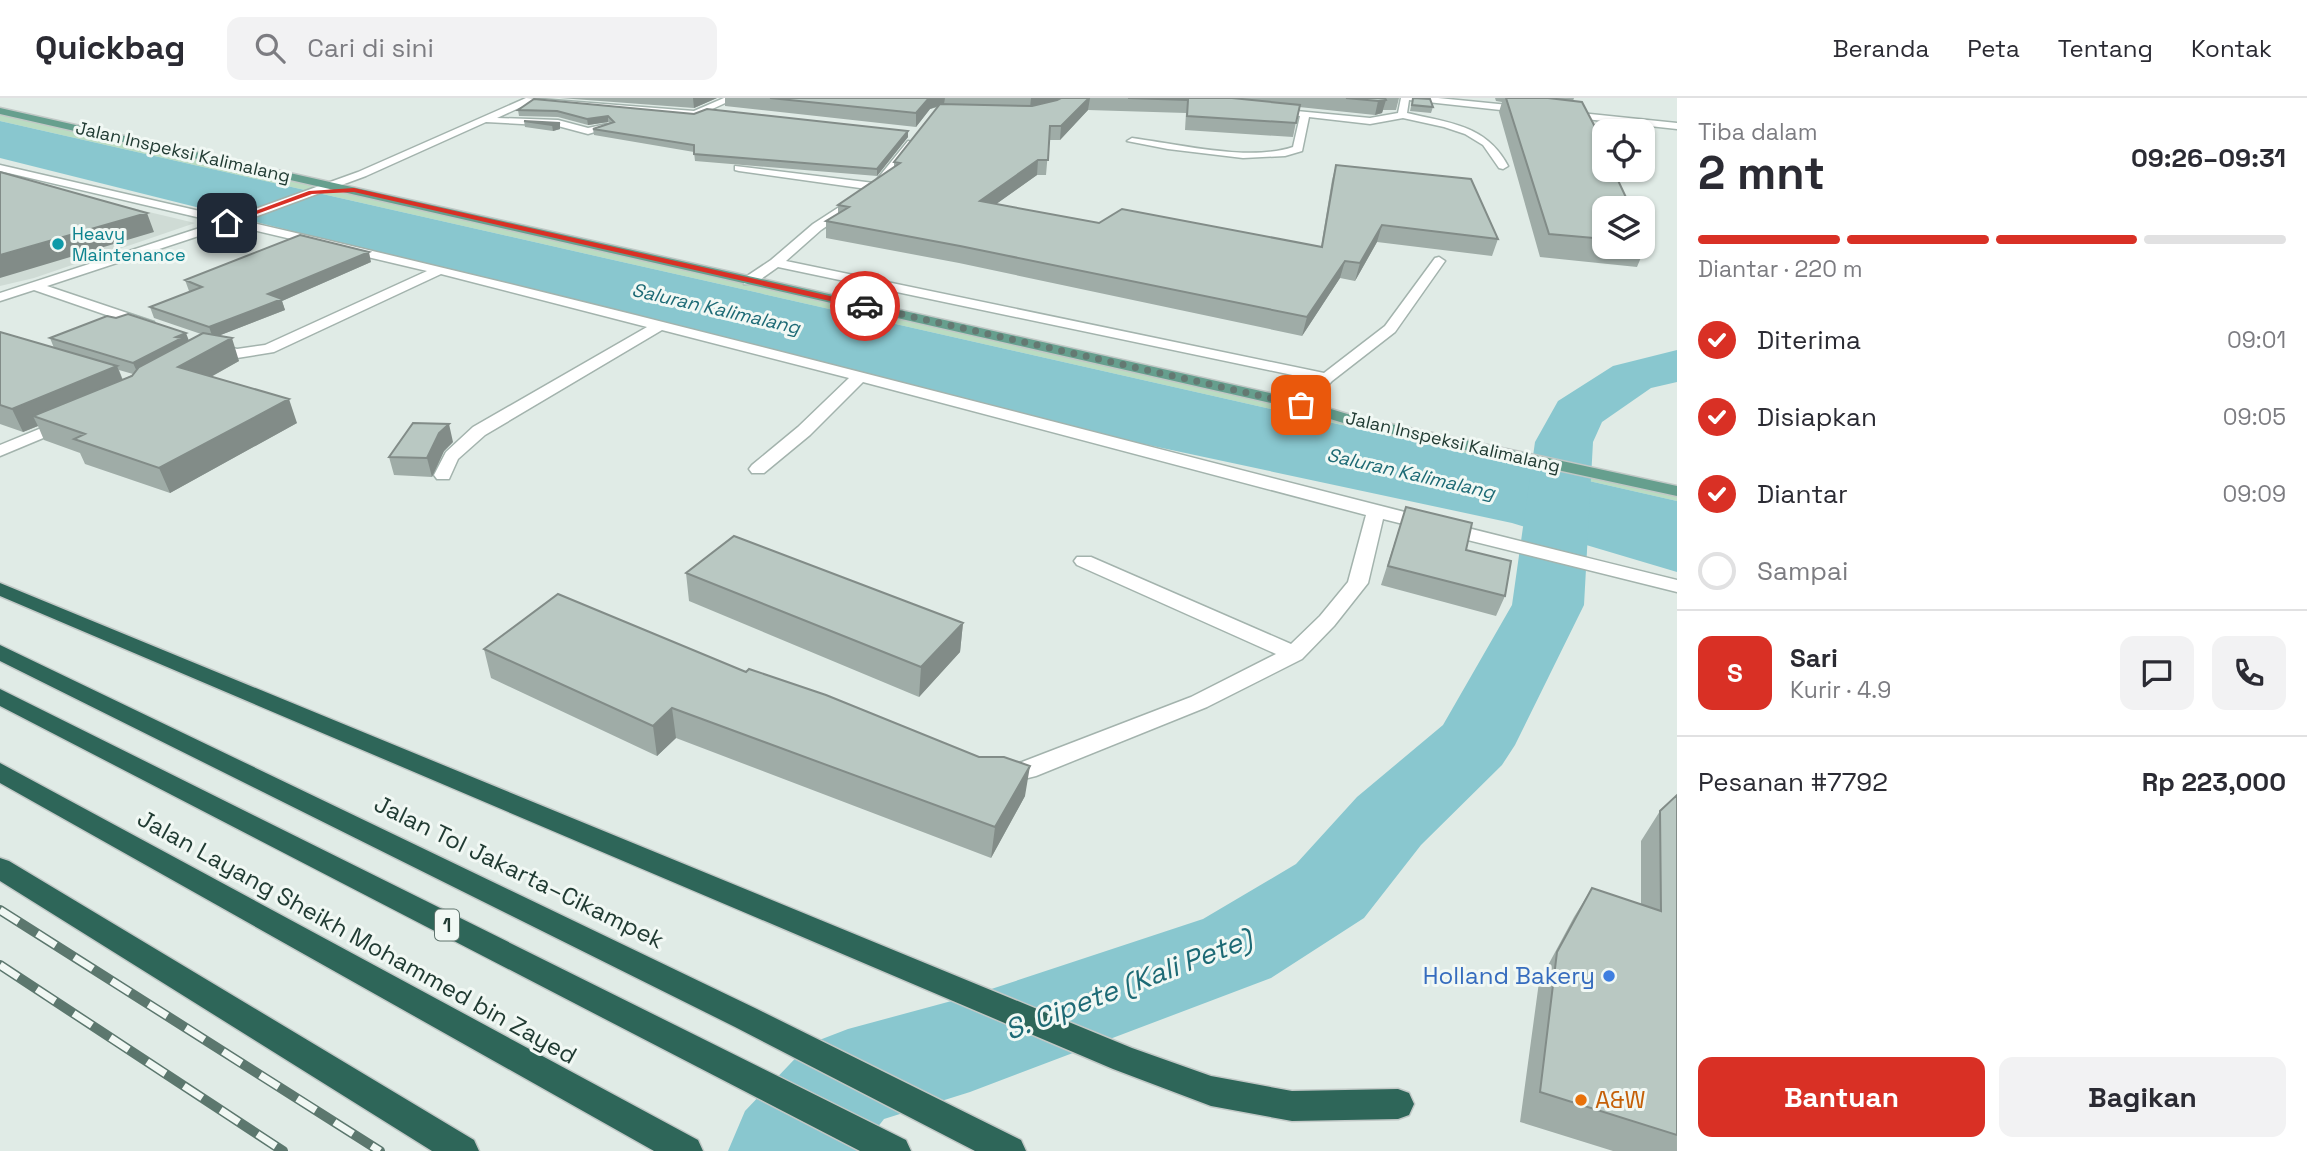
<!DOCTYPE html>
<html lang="id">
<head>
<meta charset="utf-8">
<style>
	:root { --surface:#fff; --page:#f2f2f3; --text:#2b2b33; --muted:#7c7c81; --line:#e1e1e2; --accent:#d93025 }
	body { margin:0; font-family:"Space Grotesk",sans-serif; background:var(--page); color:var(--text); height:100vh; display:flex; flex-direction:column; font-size:26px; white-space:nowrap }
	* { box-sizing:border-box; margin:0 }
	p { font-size:23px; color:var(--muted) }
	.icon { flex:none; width:38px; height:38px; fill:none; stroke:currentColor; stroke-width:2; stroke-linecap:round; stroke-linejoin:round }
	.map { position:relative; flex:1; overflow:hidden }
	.details { display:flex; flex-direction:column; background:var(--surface); width:630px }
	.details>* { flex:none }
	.buttons { position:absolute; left:1592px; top:21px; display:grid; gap:14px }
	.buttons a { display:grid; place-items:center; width:63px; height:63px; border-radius:14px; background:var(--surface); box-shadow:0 2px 5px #0004; font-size:35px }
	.pin { position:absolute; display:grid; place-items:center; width:60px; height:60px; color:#fff; margin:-30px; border-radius:14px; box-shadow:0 4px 10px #0006 }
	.courier { position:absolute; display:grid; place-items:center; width:70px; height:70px; margin:-35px; border:5px solid #d93025; border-radius:50%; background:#fff; color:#222; box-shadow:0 2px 9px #0007 }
	.head em { font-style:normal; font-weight:700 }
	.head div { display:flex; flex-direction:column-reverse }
	.head { display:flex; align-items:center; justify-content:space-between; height:119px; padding:0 21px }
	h1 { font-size:46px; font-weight:700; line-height:52px }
	.bar { display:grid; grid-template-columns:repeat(4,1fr); gap:10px 7px; align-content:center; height:84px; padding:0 21px }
	.bar i { height:9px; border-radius:5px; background:var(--line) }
	.bar .active { background:var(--accent) }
	.bar p { grid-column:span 4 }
	.line { display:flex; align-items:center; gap:18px; padding:0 21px; border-top:2px solid var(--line) }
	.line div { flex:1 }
	.round { display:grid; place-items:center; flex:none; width:74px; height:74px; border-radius:14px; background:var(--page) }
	ol { padding:0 21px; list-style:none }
	li { display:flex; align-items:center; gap:21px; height:77px }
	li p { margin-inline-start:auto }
	li .icon { padding:7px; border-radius:50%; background:var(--accent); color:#fff; stroke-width:4 }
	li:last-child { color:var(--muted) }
	li i { width:38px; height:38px; border:4px solid var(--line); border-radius:50% }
	.cta { display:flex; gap:14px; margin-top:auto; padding:14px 21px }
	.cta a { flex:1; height:80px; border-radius:14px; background:var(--accent); color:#fff; font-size:28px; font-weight:700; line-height:80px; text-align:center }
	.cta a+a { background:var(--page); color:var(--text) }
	header { display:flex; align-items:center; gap:42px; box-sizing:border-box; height:98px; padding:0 35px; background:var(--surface); border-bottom:2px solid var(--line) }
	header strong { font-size:33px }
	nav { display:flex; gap:38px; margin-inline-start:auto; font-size:24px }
	.search { width:490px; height:63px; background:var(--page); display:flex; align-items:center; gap:18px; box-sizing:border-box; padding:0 24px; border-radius:14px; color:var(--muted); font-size:26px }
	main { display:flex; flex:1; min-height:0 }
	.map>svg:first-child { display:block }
	.built { fill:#cfdbd5 }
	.green { fill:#badcc2 }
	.water { fill:#89c7cf }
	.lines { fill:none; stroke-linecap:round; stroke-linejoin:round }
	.river { fill:#89c7cf; fill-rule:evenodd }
	.minor-casing { stroke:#a3b3ad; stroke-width:3 }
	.major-casing { stroke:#c1c8c6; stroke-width:3 }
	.highway-casing { stroke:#c1c8c6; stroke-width:3 }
	.minor { fill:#fff; fill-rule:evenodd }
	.major { fill:#669f8e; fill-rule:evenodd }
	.highway { fill:#2e6659; fill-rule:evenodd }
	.rail-casing { stroke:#5c776e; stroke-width:10 }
	.rail { stroke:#f1f8f4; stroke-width:7; stroke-dasharray:22; stroke-linecap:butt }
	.wall { fill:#9faca7; fill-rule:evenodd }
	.shaded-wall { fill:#828c88 }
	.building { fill:#b9c8c2; stroke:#828c88; stroke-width:2 }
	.route { fill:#d93025 }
	.done { stroke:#647972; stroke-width:7; stroke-dasharray:0 12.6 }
	.culture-dot { fill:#0f9aa8; stroke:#f1f8f4; stroke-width:2.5 }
	.shop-dot { fill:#3f7fe0; stroke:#f1f8f4; stroke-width:2.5 }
	.food-dot { fill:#e8710a; stroke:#f1f8f4; stroke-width:2.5 }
	.labels { text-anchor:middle; stroke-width:6; stroke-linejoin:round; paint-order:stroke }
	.far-street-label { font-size:18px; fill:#213b33; stroke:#f1f8f4 }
	.far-culture-label { font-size:18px; fill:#0d838f; stroke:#f1f8f4; text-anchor:start }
	.far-water-label { font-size:19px; font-style:italic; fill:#1d6a75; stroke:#f1f8f4 }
	.shield { fill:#f1f8f4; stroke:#5f746d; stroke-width:2 }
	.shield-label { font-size:19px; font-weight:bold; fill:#213b33 }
	.near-street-label { font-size:24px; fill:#213b33; stroke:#f1f8f4 }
	.near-shop-label { font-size:24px; fill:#366cbe; stroke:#f1f8f4; text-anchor:end }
	.near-food-label { font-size:24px; fill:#c56008; stroke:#f1f8f4; text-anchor:start }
	.near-water-label { font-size:28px; font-style:italic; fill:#1d6a75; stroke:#f1f8f4 }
</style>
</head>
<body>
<header>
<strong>Quickbag</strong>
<div class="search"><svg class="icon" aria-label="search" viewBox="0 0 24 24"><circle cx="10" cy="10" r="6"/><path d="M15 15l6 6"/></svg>Cari di sini</div>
<nav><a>Beranda</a><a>Peta</a><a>Tentang</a><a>Kontak</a></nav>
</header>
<main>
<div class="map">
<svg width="1677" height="1053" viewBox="0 0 1677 1053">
	<rect width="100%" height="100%" fill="#e0ebe6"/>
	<path class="built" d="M0,77L61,93L195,125L34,180L0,188Z"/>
	<path class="green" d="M0,13L310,83L316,90L354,92L1677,393V403L0,23Z"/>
	<path class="water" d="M0,23L1677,403V474L1512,425L1134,344L0,60Z"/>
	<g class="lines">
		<path class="river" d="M1677,252V284L1651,290L1602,324L1593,344L1584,507L1515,647L1502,667L1421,747L1364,820L1271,880L970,994L884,1021L859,1053H728L745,1013L809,946L848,931L970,898L1203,821L1296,766L1357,699L1443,627L1512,507L1535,344L1558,303L1613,268Z"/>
		<g class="minor-casing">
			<path id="minor" d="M526,0L694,13L724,0H736L695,19L532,4L497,20L558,22L588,30L607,26L612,29L588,36L558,28L486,24L366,78L244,123C724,233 1198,365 1677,482V494L1383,421L1368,485L1334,528L1302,561L1207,609L1036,678L1004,686L995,683L992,677L995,671L1022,664L1191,599L1276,556L1077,467L1074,463L1077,459H1091L1291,546L1320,518L1348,484L1366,417L863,284L810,337L764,375H752L749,371L752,367L798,329L849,280L662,232L485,337L458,361L449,381H437L434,377L446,354L473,329L647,229L441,176L274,254L237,260L204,251L202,248L209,244L237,251L265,247L427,173L232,127L47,188L154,224V230H144L34,192L0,203V195L218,124L0,73V67L230,120L358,74Z
				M1401,0H1438L1529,9L1534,12L1529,15L1409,2L1407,15C1448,25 1486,26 1508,68L1503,71L1499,70L1483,47L1465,36L1444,29L1403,20L1370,26L1309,19L1302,53L1285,58L1243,60L1168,51L1127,43L1132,40C1178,46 1249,64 1293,49L1300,18L1264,12L1266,10L1370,20L1398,15Z
				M1561,13L1677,25V31L1558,18L1556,16Z
				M908,43L917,45L881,91L821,132L786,163L1324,275L1385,228L1435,160L1439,159L1445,163L1395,234L1332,283L1307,310L1301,312L1293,307L1316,282L778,169L754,186H744V180L771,162L813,126L867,91L739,73L735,72V68L874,85Z
				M66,320L74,325L72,328L0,358V347Z"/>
		</g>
		<g class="major-casing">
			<path id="major" d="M0,10L1301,302L1354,318L1677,388V398L1350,327L1297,311L0,16Z"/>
		</g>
		<g class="highway-casing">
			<path id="highway" d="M0,485L1132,950L1211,978L1292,993L1398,991L1409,995L1414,1006L1409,1017L1398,1021L1292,1023L1211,1008L1113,971L0,498Z
				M0,547L757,911L1021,1042L1026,1053H975L735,929L0,563Z
				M0,591L906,1042L911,1053H860L0,608Z
				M0,665L698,1042L703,1053H654L0,685Z
				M0,760L9,763L474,1042L479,1053H432L0,783Z"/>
		</g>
		<use href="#minor" class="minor"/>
		<use href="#major" class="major"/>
		<use href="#highway" class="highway"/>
		<g class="rail-casing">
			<path id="rail" d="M0,812L380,1053
				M0,867L283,1053"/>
		</g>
		<use href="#rail" class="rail"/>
	</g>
	<path class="wall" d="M560,0H717L694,10Z
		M725,0H1060L1055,3L1061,0H1399L1396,12H1383L1382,15L1375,17L1299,9L1293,39L1185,32L1186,15L1088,12L1060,42H1049L1046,77H1037L996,106L1099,125L1321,149L1332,82L1336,67L1498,141L1492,158L1377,144L1355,183L1340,180L1302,238L959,165L826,140V123L838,116V107L894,69V64L938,9L930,11L916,29L725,8Z
		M1413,0L1433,9L1431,15L1410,13Z
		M1495,0H1574L1573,3L1619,77L1605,110V149H1643V137L1647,145L1637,169L1540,159L1499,14L1502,4L1496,3Z
		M518,12L694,16L908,33V39L877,78L695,63L694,54L594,37L593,31L610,25L608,24L588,27L558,19L519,18Z
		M524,23L560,25V31L553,33L525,29Z
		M371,164L282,203L285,212L218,238L239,263L211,279L297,325L170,395L85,366L80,355L44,342L38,328L23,334L0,326V234L54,250L50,240L189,242L201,236L154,220L150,209L191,194L189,193L185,182ZM119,272L133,276L123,282Z
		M453,344L444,353L432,379L394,377L389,359Z
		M1406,409L1466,452L1505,498L1496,518L1381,487Z
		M686,475L963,525L960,554L919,599L689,503Z
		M484,551L746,574L979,659L1025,698L991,760L676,640L657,658L491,580Z
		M1677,697V1053H1613L1520,1024L1539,884L1574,819L1592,790L1641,806V743L1660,713Z"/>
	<path class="shaded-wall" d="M693,0H717L694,10Z
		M929,0H945L944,6L930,11L916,29V15Z
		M1031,0H1060L1048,7L1030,10Z
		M1089,0H1090L1088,12L1060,42L1061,28Z
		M1386,2L1382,15L1375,17L1378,3Z
		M608,18V24L588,27L587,21Z
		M560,25V31L553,33L552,27Z
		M908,33V39L877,78V71Z
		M1038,62L1037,77L978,119L980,103Z
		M147,115L154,134L0,180V157Z
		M1382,127L1377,144L1355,183L1360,165Z
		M369,154L371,164L282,203L285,212L213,240L209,229L268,196Z
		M1345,163L1340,180L1302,238L1307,219Z
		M186,235L191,248L139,278L133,265L176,239Z
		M232,240L239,263L187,292L178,269Z
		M117,268L126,291L33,318L38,328L23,334L12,311Z
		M289,301L297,325L170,395L159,370Z
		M449,326L453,344L444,353L432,379L427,360L439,335Z
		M963,525L960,554L919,599L921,569Z
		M672,610L676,640L657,658L653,628Z
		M1030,668L1025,698L991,760L995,729Z"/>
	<path class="building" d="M770,0H929L916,15Z
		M1061,0H1089L1061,28H1050L1048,62H1038L980,103L1099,125L1122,111L1322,149L1336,67L1471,81L1498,141L1382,127L1360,165L1345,163L1307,219L960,148L826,123L849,109L838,107L900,65L894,64L940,6L1032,8L1057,2Z
		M1128,0H1232L1300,7L1296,25L1187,18L1188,2Z
		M1346,0H1385L1386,2L1378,3Z
		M1413,0L1430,1L1433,9L1412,7Z
		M1506,0H1548L1582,4L1605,48V72H1617L1619,77L1615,76L1631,110H1605V141L1549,136Z
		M534,1L694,16L707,11L908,33L877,71L694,56V47L593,31L614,24L608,18L587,21L557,13L518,12Z
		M524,23L560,25L552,27Z
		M0,74L147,115L0,157Z
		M300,137L369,154L268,196L282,201L209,229L150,209L202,189L185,182Z
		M1643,137L1647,145H1643Z
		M128,216L186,235L176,239L182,240L133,265L50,240L107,218L116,220Z
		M0,234L117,268L12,311L0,307Z
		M203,235L232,240L178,269L289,301L159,370L74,341L85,336L33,318L132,278L139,269Z
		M413,325L449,326L439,335L427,360L389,359Z
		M1406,409L1472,425L1466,452L1511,463L1505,498L1388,468Z
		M734,438L963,525L921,569L686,475Z
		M558,496L746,574L749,571L826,597L979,659H1004L1030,668L995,729L672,610L653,628L484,551Z
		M1677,697V1037L1540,994L1557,854L1592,790L1661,813L1660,713Z"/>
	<path class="route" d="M354,90L865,206L868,208L865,211L354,94L312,96L229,126L223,125L309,93Z"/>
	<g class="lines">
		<path class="done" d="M865,208L1301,307"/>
	</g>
	<circle class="culture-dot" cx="58" cy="146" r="7"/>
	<circle class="shop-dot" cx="1609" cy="878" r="7"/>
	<circle class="food-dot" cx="1581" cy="1002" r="7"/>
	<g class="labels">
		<g class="far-street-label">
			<text transform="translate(183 54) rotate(13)" y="6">Jalan Inspeksi Kalimalang</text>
			<text transform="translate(1453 344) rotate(13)" y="6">Jalan Inspeksi Kalimalang</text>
		</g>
		<g class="far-culture-label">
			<text x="72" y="142">Heavy<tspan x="72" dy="21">Maintenance</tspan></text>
		</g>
		<g class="far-water-label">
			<text transform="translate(716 210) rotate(13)" y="7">Saluran Kalimalang</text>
			<text transform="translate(1411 375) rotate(13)" y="7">Saluran Kalimalang</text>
		</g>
		<rect class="shield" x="435" y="811.5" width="24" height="31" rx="5"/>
		<g class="shield-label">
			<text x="447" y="834">1</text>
		</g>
		<g class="near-street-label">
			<text transform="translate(519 774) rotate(26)" y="8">Jalan Tol Jakarta–Cikampek</text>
			<text transform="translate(357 839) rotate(29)" y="8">Jalan Layang Sheikh Mohammed bin Zayed</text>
		</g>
		<g class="near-shop-label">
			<text x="1595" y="886">Holland Bakery</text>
		</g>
		<g class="near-food-label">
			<text x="1595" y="1010">A&amp;W</text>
		</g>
		<g class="near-water-label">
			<text transform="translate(1128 886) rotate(-21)" y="10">S. Cipete (Kali Pete)</text>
		</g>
	</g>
</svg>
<div class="buttons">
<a><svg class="icon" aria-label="locate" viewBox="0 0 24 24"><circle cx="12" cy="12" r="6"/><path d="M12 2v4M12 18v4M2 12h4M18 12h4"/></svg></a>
<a><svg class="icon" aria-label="layers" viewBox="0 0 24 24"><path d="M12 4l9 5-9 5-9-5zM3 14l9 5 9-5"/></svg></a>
</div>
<div class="pin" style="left:1301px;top:307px;background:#ea580c"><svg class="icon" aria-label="bag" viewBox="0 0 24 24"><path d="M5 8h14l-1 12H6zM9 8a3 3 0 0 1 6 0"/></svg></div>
<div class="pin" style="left:227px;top:125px;background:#1f2937"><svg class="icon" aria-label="home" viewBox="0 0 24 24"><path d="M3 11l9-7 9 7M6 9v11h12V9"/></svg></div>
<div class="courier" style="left:865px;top:208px"><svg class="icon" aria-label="car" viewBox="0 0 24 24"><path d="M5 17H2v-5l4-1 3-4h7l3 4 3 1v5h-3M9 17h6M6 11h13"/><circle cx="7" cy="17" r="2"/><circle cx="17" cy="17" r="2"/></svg></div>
</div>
<section class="details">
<div class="head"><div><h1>2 mnt</h1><p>Tiba dalam</p></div><em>09:26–09:31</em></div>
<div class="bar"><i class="active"></i><i class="active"></i><i class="active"></i><i></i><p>Diantar · 220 m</p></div>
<ol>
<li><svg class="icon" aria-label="check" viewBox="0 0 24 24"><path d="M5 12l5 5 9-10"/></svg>Diterima<p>09:01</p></li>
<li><svg class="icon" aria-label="check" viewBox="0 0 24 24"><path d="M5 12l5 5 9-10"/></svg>Disiapkan<p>09:05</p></li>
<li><svg class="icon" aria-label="check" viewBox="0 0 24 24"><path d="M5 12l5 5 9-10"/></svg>Diantar<p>09:09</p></li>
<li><i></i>Sampai</li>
</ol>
<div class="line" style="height:126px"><b class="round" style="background:var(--accent);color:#fff">S</b><div><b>Sari</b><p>Kurir · 4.9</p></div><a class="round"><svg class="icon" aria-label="chat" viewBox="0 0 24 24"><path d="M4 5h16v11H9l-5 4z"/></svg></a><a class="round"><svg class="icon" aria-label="phone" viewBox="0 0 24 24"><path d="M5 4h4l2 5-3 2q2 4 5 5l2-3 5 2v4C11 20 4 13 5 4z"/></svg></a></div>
<div class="line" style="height:91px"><div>Pesanan #7792</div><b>Rp 223,000</b></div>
<div class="cta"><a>Bantuan</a><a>Bagikan</a></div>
</section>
</main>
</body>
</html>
